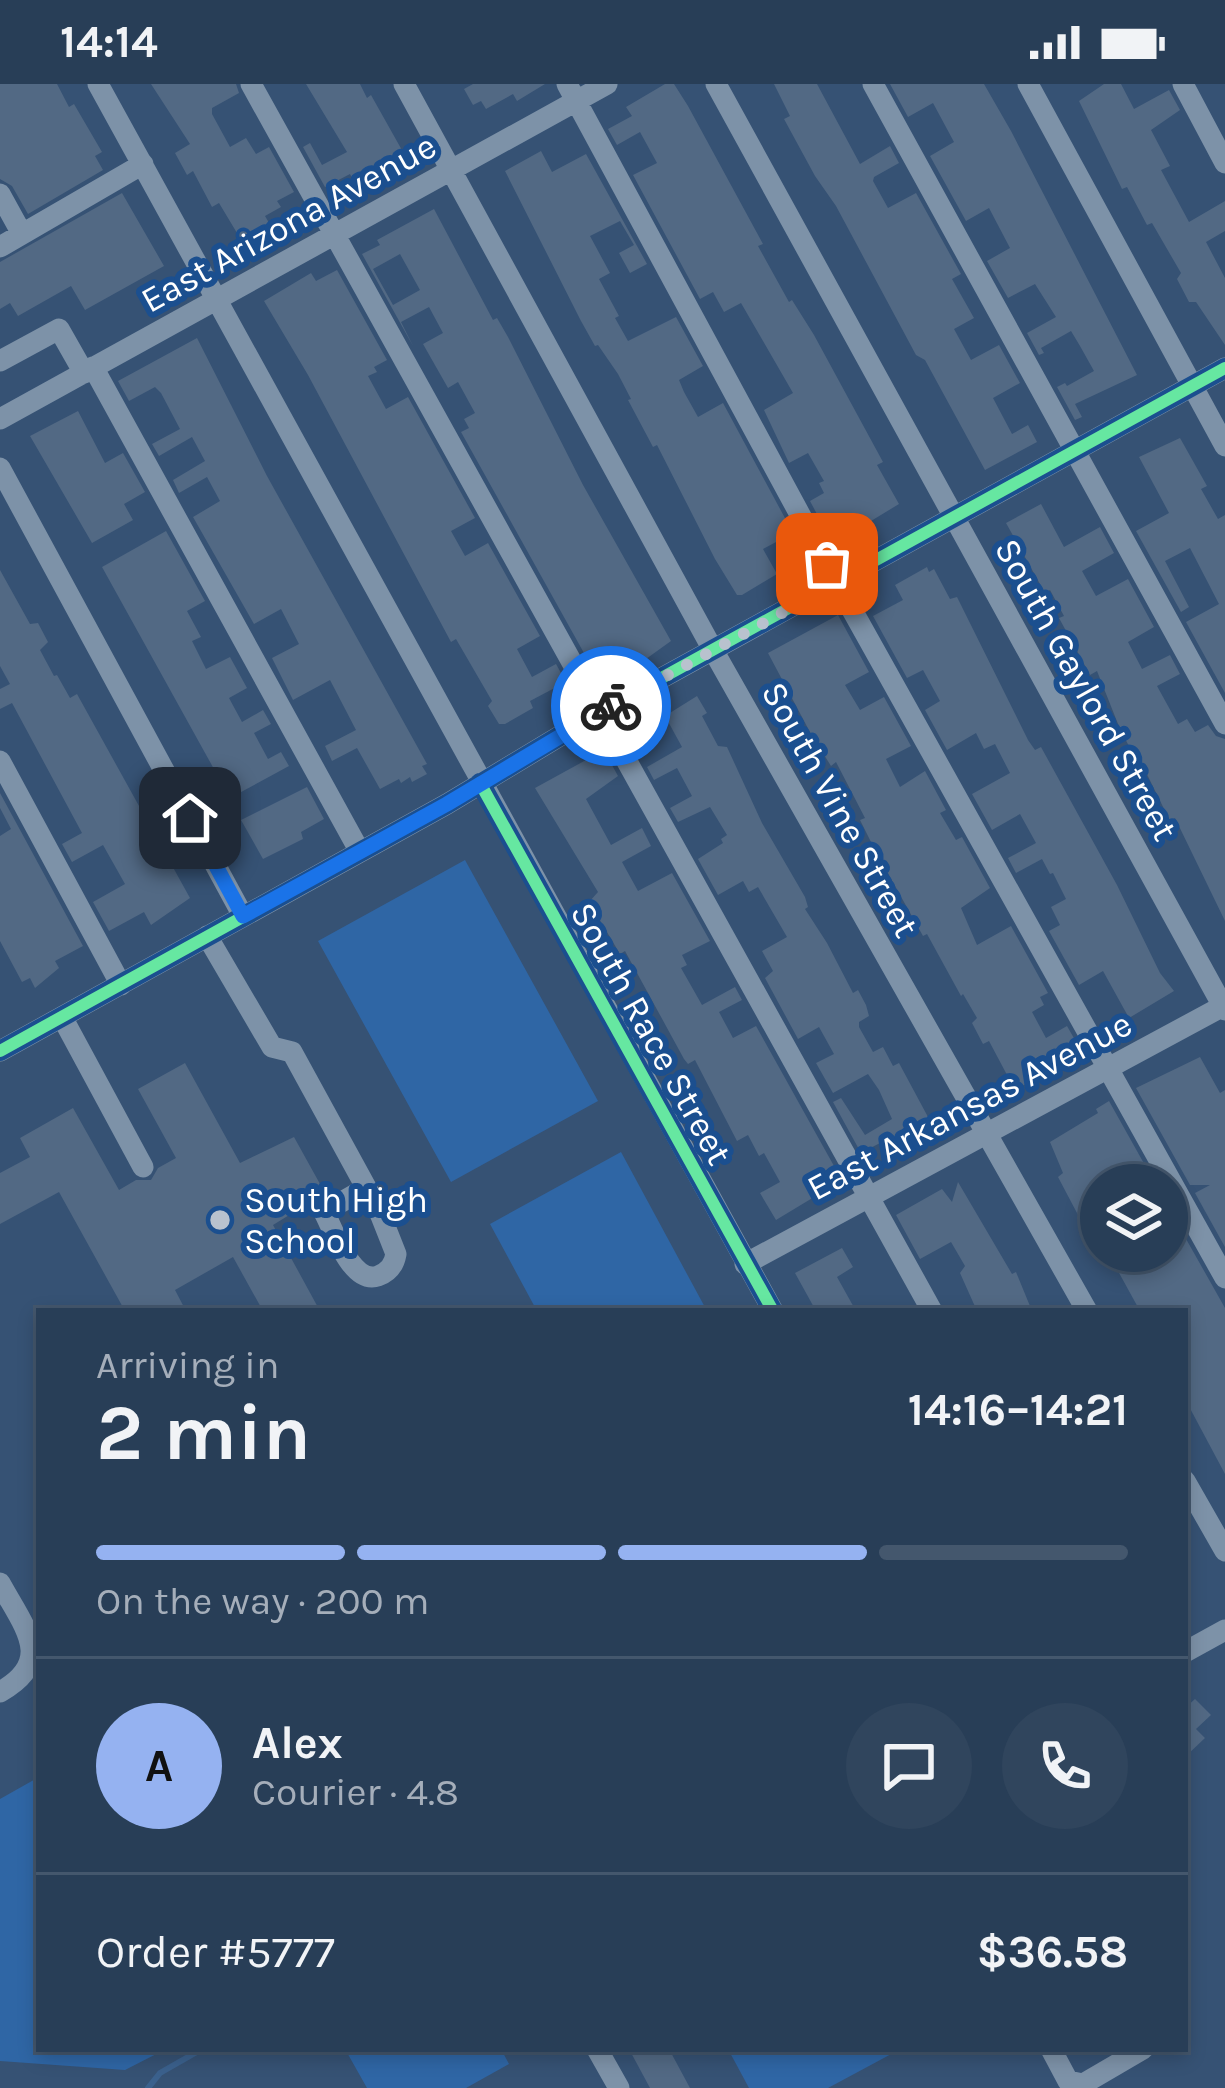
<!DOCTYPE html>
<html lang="en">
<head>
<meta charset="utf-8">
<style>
	:root { --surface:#283e57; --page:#30455d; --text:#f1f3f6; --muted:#a5aeba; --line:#44576d; --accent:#95b2f1 }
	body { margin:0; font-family:Karla,sans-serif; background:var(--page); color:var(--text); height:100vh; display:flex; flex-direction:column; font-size:45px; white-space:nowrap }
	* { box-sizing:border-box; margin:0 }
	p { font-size:39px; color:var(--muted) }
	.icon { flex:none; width:66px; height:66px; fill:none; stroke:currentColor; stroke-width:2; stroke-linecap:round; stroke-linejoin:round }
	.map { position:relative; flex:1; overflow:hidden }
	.side { position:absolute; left:36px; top:1224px; width:1152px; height:744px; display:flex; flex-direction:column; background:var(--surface); border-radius:0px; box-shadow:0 6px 18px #0003,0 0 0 3px var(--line) }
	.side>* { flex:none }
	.fabs { position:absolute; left:1080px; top:1080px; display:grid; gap:24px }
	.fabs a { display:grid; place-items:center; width:108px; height:108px; border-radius:50%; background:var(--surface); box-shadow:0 6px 18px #0003,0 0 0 3px var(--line); font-size:60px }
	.pin { position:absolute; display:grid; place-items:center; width:102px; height:102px; color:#fff; margin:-51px; border-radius:24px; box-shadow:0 6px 18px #0006 }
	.courier { position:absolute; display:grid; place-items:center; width:120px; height:120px; margin:-60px; border:9px solid #1a73e8; border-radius:50%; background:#fff; color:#222; box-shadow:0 3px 15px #0007 }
	.head em { font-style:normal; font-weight:700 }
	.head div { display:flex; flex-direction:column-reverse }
	.head { display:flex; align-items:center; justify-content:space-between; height:204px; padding:0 60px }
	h1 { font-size:78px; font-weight:700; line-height:90px }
	.bar { display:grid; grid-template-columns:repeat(4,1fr); gap:18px 12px; align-content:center; height:144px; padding:0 60px }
	.bar i { height:15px; border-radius:9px; background:var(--line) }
	.bar .selected { background:var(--accent) }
	.bar p { grid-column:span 4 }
	.line { display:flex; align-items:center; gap:30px; padding:0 60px; border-top:3px solid var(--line) }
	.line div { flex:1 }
	.round { display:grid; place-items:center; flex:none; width:126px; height:126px; border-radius:63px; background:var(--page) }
	.status { display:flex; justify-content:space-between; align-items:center; height:84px; padding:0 60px; background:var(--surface); direction:ltr }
	.status svg { height:33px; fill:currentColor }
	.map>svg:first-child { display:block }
	.green { fill:#2f66a5 }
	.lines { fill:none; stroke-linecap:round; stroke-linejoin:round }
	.stream { stroke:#3b618d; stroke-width:6 }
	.building { fill:#526984; fill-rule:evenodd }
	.minor { stroke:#7d92a8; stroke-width:21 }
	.cycleway-casing { stroke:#1b4f8f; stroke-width:20 }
	.cycleway { stroke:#66e7a1; stroke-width:12 }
	.done { stroke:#b9c2ce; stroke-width:12; stroke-dasharray:0 21.6 }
	.route { stroke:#1a73e8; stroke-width:15 }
	.poi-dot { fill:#b9c2ce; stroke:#1b4f8f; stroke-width:4.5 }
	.labels { text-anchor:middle; stroke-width:12; stroke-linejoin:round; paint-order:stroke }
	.street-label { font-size:36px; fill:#fff; stroke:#1b4f8f }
	.poi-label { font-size:36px; fill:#fff; stroke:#1b4f8f; text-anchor:start }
</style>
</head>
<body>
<div class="status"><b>14:14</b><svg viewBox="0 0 49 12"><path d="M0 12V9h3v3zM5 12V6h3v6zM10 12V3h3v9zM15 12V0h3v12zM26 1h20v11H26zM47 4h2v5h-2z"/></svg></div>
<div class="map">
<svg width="1225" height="2004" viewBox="0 0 1225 2004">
	<rect width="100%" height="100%" fill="#365274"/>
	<path class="green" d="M465,776L598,1017L451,1098L318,857Z
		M621,1068L707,1227H537L490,1140Z
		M39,1693V1965H166L125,1986L0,1977V1715Z
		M345,1965H501L509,1980L466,2004H367Z
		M728,1965H893L895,1968L828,2004H749Z"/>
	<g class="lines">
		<path class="stream" d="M148,2004L160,1989L202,1965"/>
	</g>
	<path class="building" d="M0,0H57L69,23L74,20L102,68L95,72L103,86L28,130L12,102L0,95Z
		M151,0H236L239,9L212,24V30L230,63L246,54L256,70L269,63L294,108L277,117L281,123L265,132L269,139L254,148L259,157L246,164L219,119L212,123L193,87L187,91L175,69L190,60Z
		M306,0H360L367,14L371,11L403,68L354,98L350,90L325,103L303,63L310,59L322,81L347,68Z
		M473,0H545L517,17L513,10L486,25L481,17L473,21L464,5Z
		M665,0H674L688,22L763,160L758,162L789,218L792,216L814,251L883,378L877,381L899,420L871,437L863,440L860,433L828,451L810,417L824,409L819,399L824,397L808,369L789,379L764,326L793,309L741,219L724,228L713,208L700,215L633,91L657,79L640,48L617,61L608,45L632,32L626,23Z
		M774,0H817L860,80L890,62L899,79L874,93L873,97L888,124L916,109L961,190L952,195L974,234L954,245L971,276L999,261L1020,299L993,314L1012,350L1028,341L1037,358L985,386L925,276L916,271L836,122L815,92L784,35L790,32Z
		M890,0H984L1011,47L1137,291L1075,320L1082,333L1075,336L1057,303L1065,299L1067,302L1094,287L1080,262L1071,247L1041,264L1044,269L1039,271L1027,249L1056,233L1035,200L1008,214L987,177L1010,164L989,124L966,137L930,72L954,58L933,19L908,33Z
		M1104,0H1121L1134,25L1169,6L1180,26L1151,46L1170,82L1161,86L1189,138L1225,117V147L1206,158L1225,194V261L1196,218H1189L1177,195L1181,189L1152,139L1147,141L1127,103L1122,105L1079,17Z
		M541,67L552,88L586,70L647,180L630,189L619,169L634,161L620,137L590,152L610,189L599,195L619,232L615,234L628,257L676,233L703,282L679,296L684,308L698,333L723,319L793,449L763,465L777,490L742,511H737L715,475L657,361L653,363L628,316L631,315L618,290L598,261L595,262L581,237L505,87Z
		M122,109L164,182L85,226L71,202L18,232L10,219L0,225V178Z
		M434,125L493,236L497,234L508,253L583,401L671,557L639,580L632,577L599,596L461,348L469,344L464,335L475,329L458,298L448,304L423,260L443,249L429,223L401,238L413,262L362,170L380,161L377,156ZM400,170L420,206L393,221L373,185Z
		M337,186L387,276L374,283L377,288L368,292L386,325L408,313L475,434L451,447L465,472L488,459L540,552L517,565L532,593L556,580L566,598L530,617L533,624L505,640H499L488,622L492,617L456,555L451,558L308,291L264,217L311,189L316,197Z
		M197,254L267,392L427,680L422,682L427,690L412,698L410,693L401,699L399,695L380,705L357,664L332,677L325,662L356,646L330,596L293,616L272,574L299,560L281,525L254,540L193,433L220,417L207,393L179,409L173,396L205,377L192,353L159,372L152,360L180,345L161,309L155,303L129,317L118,297Z
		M78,327L105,379L123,369L145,408L124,420L133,436L92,459L30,352Z
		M1180,354L1207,402L1201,405L1218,435L1225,431V609L1186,538L1219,520L1190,464L1165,477L1189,523L1181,528L1136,447L1169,429L1139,373Z
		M1041,420L1064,463L1100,443L1114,469L1082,487L1096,512L1128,495L1154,543L1128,558L1142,585L1170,571L1180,590L1157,602L1178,640L1187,635L1195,648L1208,641L1216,652L1225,655V837L1175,734L1170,737L1134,664L1131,666L1120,645L1097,587L1090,591L1059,534L1064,532L1050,506L1045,509L1006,439Z
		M166,447L205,517L187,527L201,553L192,557L206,585L230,573L247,604L229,614L242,638L263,626L271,640L254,649L268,675L281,668L289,682L230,714L102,483Z
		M927,483L929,488L934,485L950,515L957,513L1028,656L1035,666L1041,663L1117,801L1160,889L1174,907L1129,934L1103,887L1079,901L1049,847L1060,841L1051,823L1066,815L1053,789L1050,790L1042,775L1016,789L1008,774L1036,759L1020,730L992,746L972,710L1010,689L995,660L984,665L976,649L947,666L925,626L940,617L923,586L907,594L873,532L903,516L895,501Z
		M0,486L30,540L38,539L48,558L40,566L54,592L57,591L70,614L77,610L190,814L151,841L144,828L109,847L93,818L125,800L103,761L72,778L62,760L82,749L12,619L0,625V605L10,600L0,582Z
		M838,531L869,588L845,601L860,626L884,613L911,662L886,675L900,703L925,687L946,726L940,729L956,756L962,753L990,804L961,824L977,861L1011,842L1048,909L1040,913L1044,921L1032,928L1046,954L1067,942L1079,963L1057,976L1059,981L1015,1006L989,957L983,960L972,939L977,934L963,910L961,912L927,850L923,852L876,768L860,736L865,734L836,678L831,682L811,650L768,569Z
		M697,612L707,629L702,632L718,662L727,663L762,739L805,813L808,823L805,825L827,859L853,909L858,906L866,921L869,932L859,938V943L873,968L883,963L893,982L899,979L928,1033L931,1042L885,1068L880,1059L861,1069L833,1018L841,1014L865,1051L892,1035L879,1006L868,990L833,1009L816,979L834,970L819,943L798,955L765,894L773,887L762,867L787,853L758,803L749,808L743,797L718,811L698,775L723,759L721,755L727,751L710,723L678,738L670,724L692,712L677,684L654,696L647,683L682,663L665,632Z
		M601,661L618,692L586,715L611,761L642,744L651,762L622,778L638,807L672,789L710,857L682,871L687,881L681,884L702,921L735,903L742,916L719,928L733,954L756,942L834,1082L815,1093L824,1107L776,1136L760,1109L780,1098L764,1069L759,1072L748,1051L737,1057L695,976L688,980L684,975L625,867L620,870L589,818L598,808L535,704L586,676L583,671Z
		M307,703L324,735L301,748L303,755L263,775L241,736Z
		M0,709L83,862L55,877L59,884L35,904L30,894L22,898L0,857V752L11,745L0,724Z
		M1200,973L1220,1009L1225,1006V1163L1195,1109L1210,1101H1190L1136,1004Z
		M185,979L240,1079L294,1053L325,1109L273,1141L320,1227H263L233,1173L175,1206L186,1227H125L59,1108L0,1140V1089L30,1073L20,1054L73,1024L119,1106L136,1096H151L158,1084L176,1074L138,1005Z
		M1109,1017L1156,1101H1101V1160L1092,1146L1087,1148L1058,1093L1063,1089L1050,1058L1098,1029L1096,1025Z
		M958,1098L1012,1190L1016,1188L1032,1227H977L960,1189L965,1182L951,1158L920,1175L896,1131L942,1105L952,1118Z
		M1168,1123L1225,1224V1390L1185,1315V1227H1140L1107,1167H1167Z
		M842,1164L853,1183L837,1193L856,1227H816L795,1189Z
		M1195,1615L1211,1631L1196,1645L1205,1654L1185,1673V1624Z
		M629,1965H669L690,2004H650Z"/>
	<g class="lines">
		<path class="minor" d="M98,0L773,1227
			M251,0L932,1227
			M404,0L713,566L1087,1227
			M567,0L837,499L1225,1194
			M716,0L1225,926
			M873,0L1225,640
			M1028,0L1225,362
			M1183,0L1225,79
			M0,110L22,150
			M0,163L143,80
			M0,277L59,245L84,289
			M93,283L360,768
			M0,335L607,0
			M0,384L243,832
			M0,677L121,901
			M207,852L272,963L292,968L379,1127L396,1170C394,1181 389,1188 378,1192C352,1201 334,1147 324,1128L366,1104
			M62,933L143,1083
			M0,967L447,720L598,629L1225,284
			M745,1180L1225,921
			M1185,1397L1225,1467
			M0,1499C24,1543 56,1577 0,1608
			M1185,1568L1225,1546
			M597,1965L619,2004
			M1051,1965L1068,1997L1083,2000L1143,1965"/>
		<g class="cycleway-casing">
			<path id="cycleway" d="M480,699L773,1227
				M0,967L447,720L598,629L1225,284"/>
		</g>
		<use href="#cycleway" class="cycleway"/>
	</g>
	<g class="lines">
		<path class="done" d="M611,622L837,499L827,480"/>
		<path class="route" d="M190,734L243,832L447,720L611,622"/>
	</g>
	<circle class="poi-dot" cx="220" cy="1136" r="12"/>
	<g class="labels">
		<g class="street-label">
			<text transform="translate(288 138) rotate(-29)" y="13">East Arizona Avenue</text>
			<text transform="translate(1087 605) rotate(61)" y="13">South Gaylord Street</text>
			<text transform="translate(841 725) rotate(61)" y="13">South Vine Street</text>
			<text transform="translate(652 949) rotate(61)" y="13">South Race Street</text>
			<text transform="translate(969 1021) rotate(-28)" y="13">East Arkansas Avenue</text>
		</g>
		<g class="poi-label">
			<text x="244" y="1128">South High<tspan x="244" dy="41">School</tspan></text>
		</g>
	</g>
</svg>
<div class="fabs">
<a><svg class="icon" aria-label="layers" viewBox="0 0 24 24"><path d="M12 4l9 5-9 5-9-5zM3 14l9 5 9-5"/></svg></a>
</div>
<div class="pin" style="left:827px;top:480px;background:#ea580c"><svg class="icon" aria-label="bag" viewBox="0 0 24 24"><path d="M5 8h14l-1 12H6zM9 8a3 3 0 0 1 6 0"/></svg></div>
<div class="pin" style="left:190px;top:734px;background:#1f2937"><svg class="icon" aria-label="home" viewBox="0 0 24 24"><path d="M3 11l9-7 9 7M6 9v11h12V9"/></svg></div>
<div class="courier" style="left:611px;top:622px"><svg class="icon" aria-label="bike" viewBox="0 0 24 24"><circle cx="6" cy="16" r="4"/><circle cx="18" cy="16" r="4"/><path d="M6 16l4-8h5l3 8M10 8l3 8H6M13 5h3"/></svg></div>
<section class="side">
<div class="head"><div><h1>2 min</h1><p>Arriving in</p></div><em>14:16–14:21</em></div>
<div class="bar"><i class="selected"></i><i class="selected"></i><i class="selected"></i><i></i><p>On the way · 200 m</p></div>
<div class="line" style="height:216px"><b class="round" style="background:var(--accent);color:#111">A</b><div><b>Alex</b><p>Courier · 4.8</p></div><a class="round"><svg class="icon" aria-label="chat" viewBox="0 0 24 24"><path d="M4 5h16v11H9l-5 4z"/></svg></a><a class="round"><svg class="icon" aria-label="phone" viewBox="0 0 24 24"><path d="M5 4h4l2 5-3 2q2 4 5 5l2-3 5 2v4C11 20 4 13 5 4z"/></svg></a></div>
<div class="line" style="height:156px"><div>Order #5777</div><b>$36.58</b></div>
</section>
</div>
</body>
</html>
